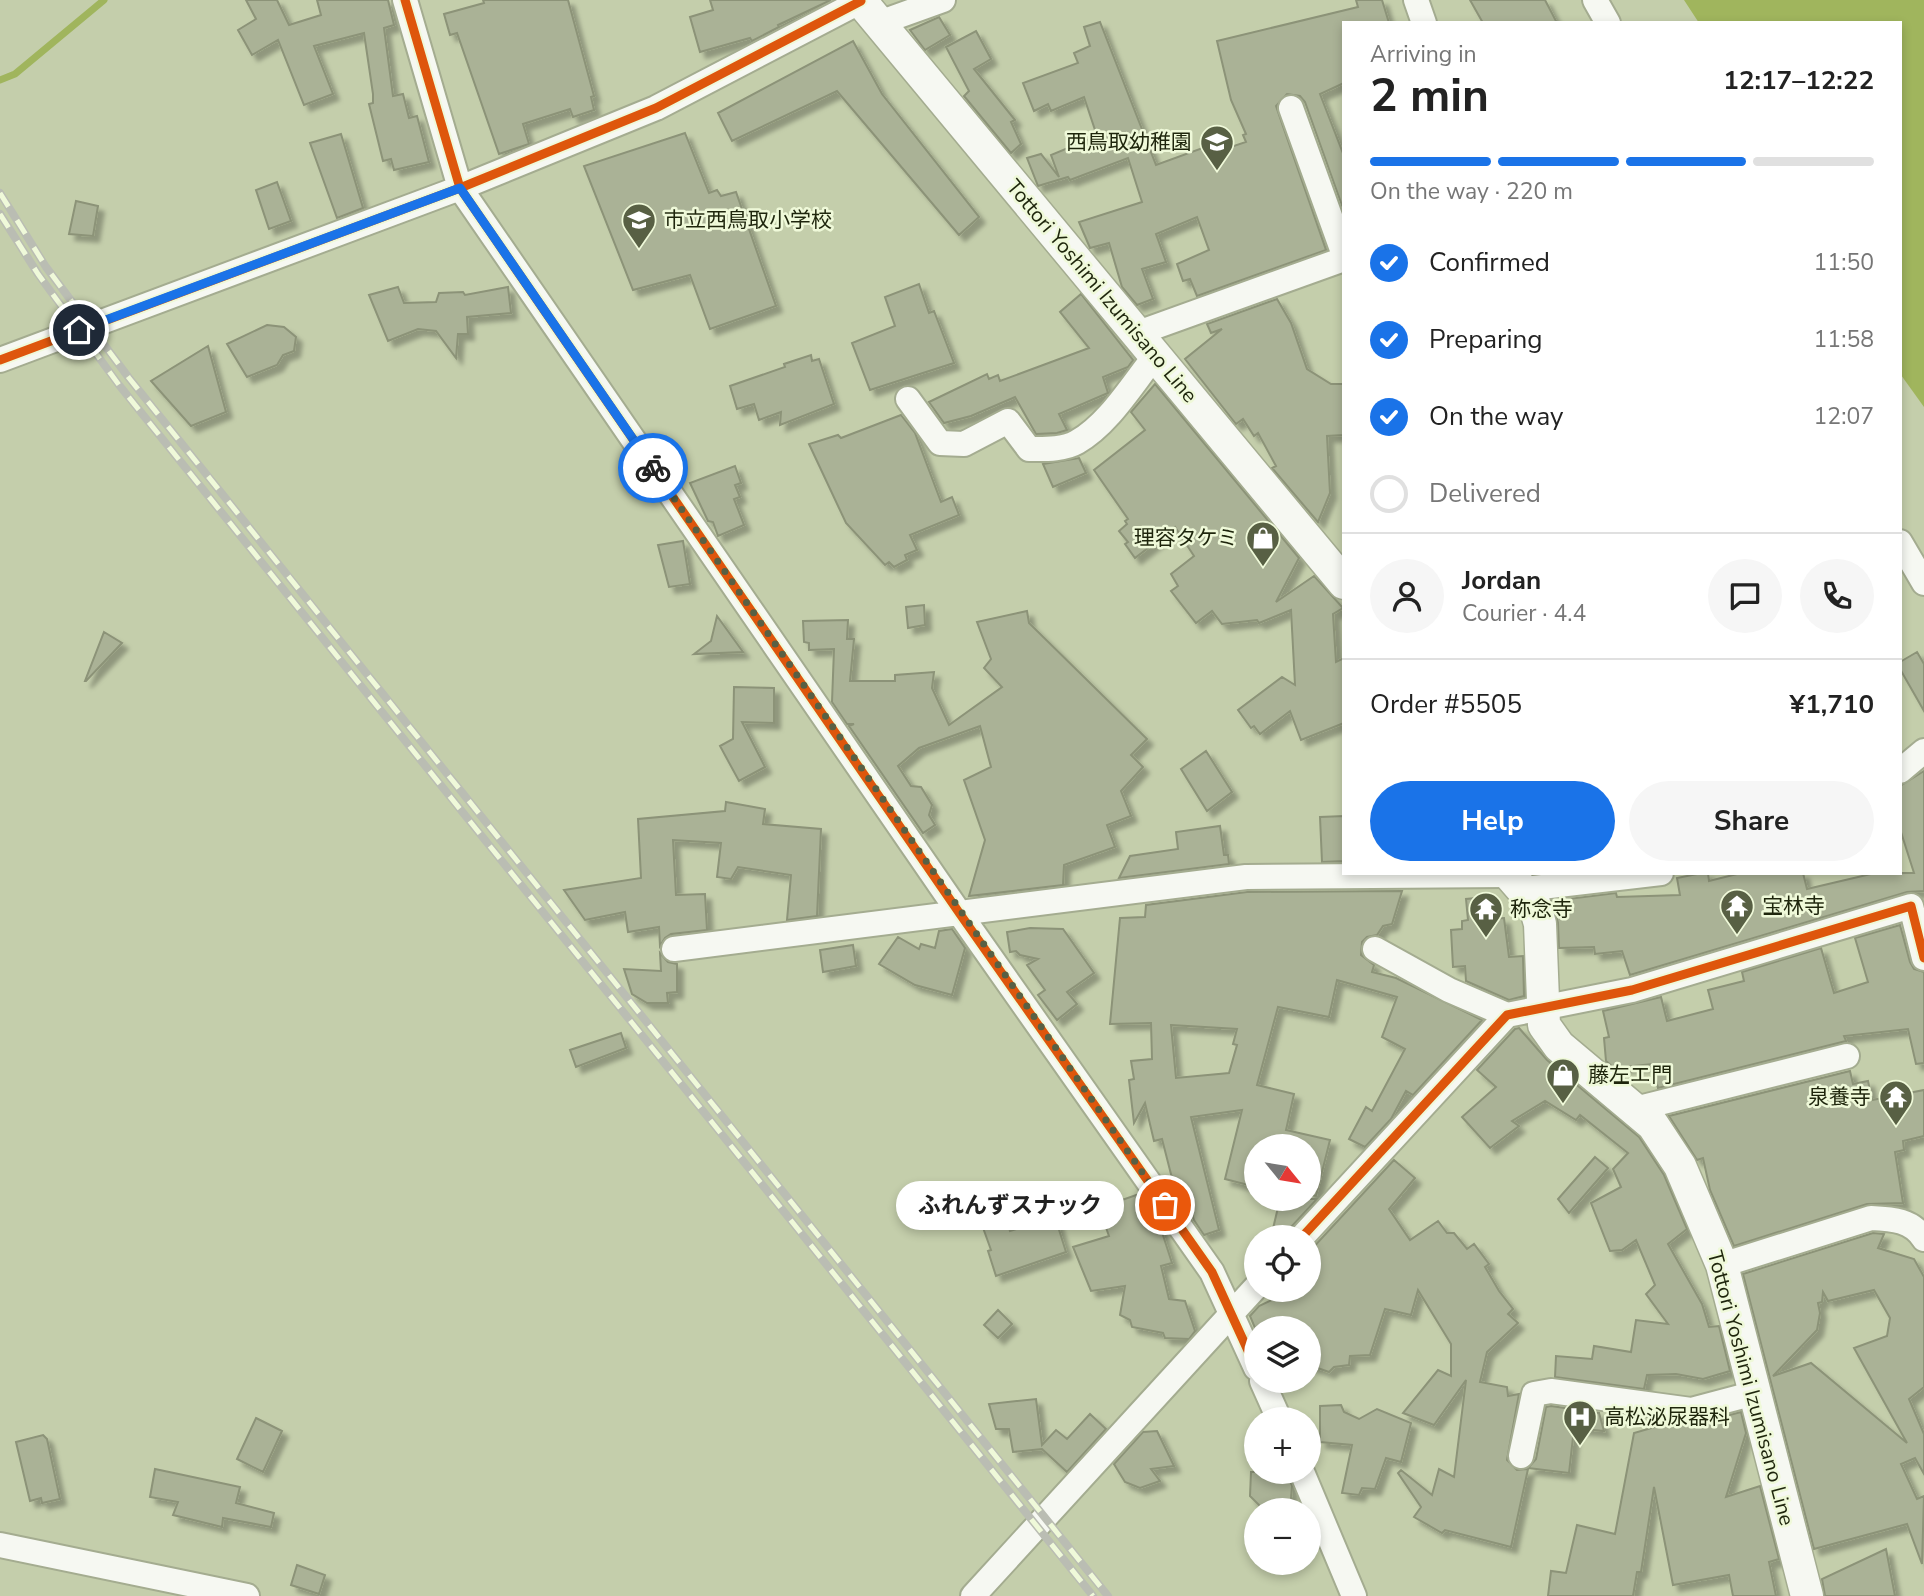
<!DOCTYPE html>
<html lang="en">
<head>
<meta charset="utf-8">
<style>
	:root { --surface:#fff; --page:#f6f6f6; --text:#222; --muted:#767676; --line:#e0e0e0; --accent:#1a73e8 }
	body { margin:0; font-family:"Nunito Sans","Noto Sans JP",sans-serif; background:var(--page); color:var(--text); height:100vh; display:flex; flex-direction:column; font-size:26px; white-space:nowrap }
	* { box-sizing:border-box; margin:0 }
	p { font-size:23px; color:var(--muted) }
	.icon { flex:none; width:38px; height:38px; fill:none; stroke:currentColor; stroke-width:2; stroke-linecap:round; stroke-linejoin:round }
	.map { position:relative; flex:1; overflow:hidden }
	.details { position:absolute; left:1342px; top:21px; width:560px; height:854px; display:flex; flex-direction:column; background:var(--surface); border-radius:0px; box-shadow:0 4px 10px #0003 }
	.details>* { flex:none }
	.needle { width:46px; rotate:120deg }
	.buttons { position:absolute; left:1244px; top:1134px; display:grid; gap:14px }
	.buttons a { display:grid; place-items:center; width:77px; height:77px; border-radius:50%; background:var(--surface); box-shadow:0 4px 10px #0003; font-size:35px }
	.pin { position:absolute; display:grid; place-items:center; width:60px; height:60px; color:#fff; margin:-30px; border:4px solid #fff; border-radius:50%; box-shadow:0 2px 7px #0007 }
	.courier { position:absolute; display:grid; place-items:center; width:70px; height:70px; margin:-35px; border:5px solid #1a73e8; border-radius:50%; background:#fff; color:#222; box-shadow:0 2px 9px #0007 }
	.bubble { position:absolute; height:49px; border-radius:24px; background:var(--surface); box-shadow:0 4px 10px #0003; font-size:23px; font-weight:700; line-height:49px; text-align:center }
	.overview em { font-style:normal; font-weight:700 }
	.overview div { display:flex; flex-direction:column-reverse }
	.overview { display:flex; align-items:center; justify-content:space-between; height:119px; padding:0 28px }
	h1 { font-size:46px; font-weight:700; line-height:52px }
	.bar { display:grid; grid-template-columns:repeat(4,1fr); gap:10px 7px; align-content:center; height:84px; padding:0 28px }
	.bar i { height:9px; border-radius:5px; background:var(--line) }
	.bar .active { background:var(--accent) }
	.bar p { grid-column:span 4 }
	.line { display:flex; align-items:center; gap:18px; padding:0 28px; border-top:2px solid var(--line) }
	.line div { flex:1 }
	.round { display:grid; place-items:center; flex:none; width:74px; height:74px; border-radius:37px; background:var(--page) }
	ol { padding:0 28px; list-style:none }
	li { display:flex; align-items:center; gap:21px; height:77px }
	li p { margin-inline-start:auto }
	li .icon { padding:7px; border-radius:50%; background:var(--accent); color:#fff; stroke-width:4 }
	li:last-child { color:var(--muted) }
	li i { width:38px; height:38px; border:4px solid var(--line); border-radius:50% }
	.primary-button { display:flex; gap:14px; margin-top:auto; padding:14px 28px }
	.primary-button a { flex:1; height:80px; border-radius:42px; background:var(--accent); color:#fff; font-size:28px; font-weight:700; line-height:80px; text-align:center }
	.primary-button a+a { background:var(--page); color:var(--text) }
	.map>svg:first-child { display:block }
	.water { fill:#a0b55d }
	.lines { fill:none; stroke-linecap:round; stroke-linejoin:round }
	.stream { stroke:#a0b55d; stroke-width:7 }
	.building { fill:#aab296; stroke:#8c9378; stroke-width:2; fill-rule:evenodd; filter:url(#shadow) }
	.minor-casing { stroke:#a4ac90; stroke-width:28 }
	.major-casing { stroke:#a4ac90; stroke-width:35 }
	.minor { stroke:#f6f8f2; stroke-width:24 }
	.major { stroke:#f6f8f2; stroke-width:32 }
	.rail-casing { stroke:#babdb3; stroke-width:8 }
	.rail { stroke:#eff9d9; stroke-width:5; stroke-dasharray:16; stroke-linecap:butt }
	.cycleway-casing { stroke:#eff9d9; stroke-width:13 }
	.cycleway { stroke:#de560c; stroke-width:9 }
	.done { stroke:#586044; stroke-width:7; stroke-dasharray:0 12.6 }
	.route { stroke:#1a73e8; stroke-width:9 }
	.labels { text-anchor:middle; stroke-width:5; stroke-linejoin:round; paint-order:stroke }
	.poi-label { font-size:21px; fill:#1e250c; stroke:#eff9d9; text-anchor:start }
	.street-label { font-size:21px; fill:#1e250c; stroke:#eff9d9 }
</style>
</head>
<body>
<div class="map">
<svg width="1924" height="1596" viewBox="0 0 1924 1596">
	<defs>
		<filter id="shadow"><feDropShadow dx="6" dy="6" stdDeviation="2" flood-color="#0004"/></filter>
	</defs>
	<rect width="100%" height="100%" fill="#c4ceab"/>
	<path class="water" d="M1684,0H1924V407L1901,375L1900,23H1699Z"/>
	<g class="lines">
		<path class="stream" d="M0,80L15,74L104,0"/>
	</g>
	<path class="building" d="M246,0H277L289,25L321,15L317,0H388L394,25L384,28L393,96L403,94L409,118L417,116L429,162L394,170L391,159L383,161L369,104L373,103V94L364,33L314,46L333,94L304,105L278,40L252,55L238,30L256,19Z
		M483,0H568L594,96L591,97L594,110L573,117L570,109L523,124L529,144L499,154L457,33L450,35L444,14L484,3Z
		M710,0H831L778,25L779,27L752,41L750,38L700,52L690,17L713,10Z
		M1356,0H1382L1389,23H1344V83L1320,94L1344,156V211L1305,102L1300,96L1287,94L1276,106L1326,250L1197,296L1190,279L1183,281L1177,264L1209,250L1197,217L1156,234L1166,262L1142,269L1153,299L1137,305L1122,287L1109,243L1090,248L1079,222L1142,202L1128,158L1070,180L1068,177L1038,186L1027,158L1041,154L1059,177L1051,155L1097,136L1084,97L1051,111L1048,104L1034,111L1023,83L1078,63L1074,53L1090,46L1084,27L1100,22L1156,165L1208,146L1210,154L1246,142L1243,135L1246,134L1231,100L1217,41L1358,7Z
		M1470,0H1545L1557,23H1483Z
		M939,17L950,35L925,50L910,30Z
		M976,31L991,59L974,69L1015,120L1011,122L1021,144L1011,153L964,96L969,91L946,47Z
		M853,41L882,94L979,217L959,235L837,91L732,141L718,113Z
		M685,133L709,193L717,190L721,196L736,192L776,306L710,329L690,275L633,290L584,166Z
		M341,134L363,208L337,218L310,143Z
		M277,182L291,221L269,229L256,190Z
		M76,201L98,206L93,236L69,234Z
		M919,284L929,313L934,311L954,363L870,390L852,343L895,326L885,297Z
		M398,287L404,303L436,302L439,293L463,292L465,295L508,287L511,313L467,317L468,334H458L456,358L436,331L418,329L388,341L369,295Z
		M1081,294L1133,360L1128,367L1103,377L1108,393L1059,414L1067,430L1057,433L1036,434L1015,397L971,416L944,423L929,402L987,374L989,379L998,375L1000,381L1089,348L1060,312Z
		M1277,299L1291,323L1307,369L1331,384H1344V435L1327,436L1330,493L1318,522L1272,468L1276,466L1258,433L1254,436L1243,419L1236,424L1185,359L1222,329L1211,333L1207,324Z
		M267,325L284,327L296,337L294,351L283,355L277,365L247,377L227,344Z
		M208,346L226,412L191,426L151,381Z
		M811,355L812,361L819,359L834,404L780,425L781,412L759,420L754,404L737,409L730,386L785,367L784,364Z
		M1155,384L1299,558L1276,602L1314,576L1343,608L1333,614L1336,662L1344,658V723L1301,740L1290,711L1260,734L1254,726L1251,728L1238,710L1282,677L1295,685L1291,610L1259,623L1257,620L1222,624L1212,611L1196,623L1171,591L1178,586L1171,574L1194,556L1175,527L1135,558L1125,544L1128,542L1119,531L1127,524L1125,521L1128,519L1094,470L1145,430L1131,412Z
		M901,415L915,433L941,502L952,497L959,515L910,535L917,550L905,555L907,560L894,567L889,562L885,565L846,523L809,444L838,435L841,438Z
		M1079,458L1086,473L1053,487L1043,464Z
		M735,466L741,483L735,485L740,497L734,499L744,525L718,536L713,522L708,521L690,483Z
		M683,541L690,584L669,587L658,545Z
		M924,605L925,625L908,628L906,607Z
		M1027,611L1029,623L1147,739L1131,755L1143,767L1121,791L1131,816L1107,825L1115,847L1064,865L1063,885L969,896L985,840L964,780L991,767L980,726L919,748L898,766L911,786L921,787L932,805L929,815L935,825L923,833L849,726L854,724H847L832,702L834,649L809,650V643L804,642L803,621L848,620L847,639H854L850,681H895V675L934,672L932,688L949,725L1002,687L984,668L991,659L977,622Z
		M717,616L743,652L694,654L711,641Z
		M104,632L122,643L86,681H85Z
		M1917,652L1924,664V711L1900,669V662Z
		M734,687L774,688V723L742,722L765,767L739,781L720,746L733,739Z
		M1206,751L1232,792L1207,811L1181,769Z
		M1924,771V891L1907,892L1630,975L1622,951L1595,954L1594,947L1559,948L1558,923L1552,901L1616,893L1617,897L1680,895L1677,878L1702,873H1708L1709,881L1741,873H1803L1807,889L1875,873H1914L1900,829V786Z
		M726,802L765,809L763,824L821,829L817,916L787,920L791,875L738,867L731,879L717,877L721,843L673,840L676,895L705,894L707,930L671,934L665,938L660,946L659,927L628,932L625,912L585,920L564,890L641,878L638,819L725,811Z
		M1344,816V861L1322,862L1320,817Z
		M1220,826L1224,855H1228L1229,864L1119,878L1130,856L1178,849L1176,832Z
		M1402,891L1392,924L1383,926L1377,935L1367,937L1362,942L1361,955L1374,965L1372,972L1396,978L1482,1020L1413,1095L1406,1091L1391,1119L1365,1147L1349,1139L1366,1107L1372,1111L1405,1049L1382,1037L1397,997L1337,980L1329,1017L1278,1007L1257,1085L1294,1094L1286,1130L1330,1140L1316,1196L1309,1195V1146H1256V1187L1225,1179L1242,1110L1191,1117L1219,1230L1204,1235L1194,1220L1180,1180L1173,1182L1162,1139L1154,1141L1145,1103L1134,1123L1129,1080L1134,1079L1131,1061L1152,1059L1151,1023L1110,1024L1120,918L1145,917L1146,905L1247,892ZM1171,1025L1237,1029L1233,1044L1237,1045L1229,1073L1176,1078Z
		M1487,897L1489,919L1504,918L1509,957L1523,956L1524,996L1509,1000L1466,981L1465,966L1453,967L1451,930L1462,929V921L1468,920L1466,899Z
		M1900,925L1910,962L1914,969L1924,972V1063L1916,1064L1908,1029L1844,1036L1846,1041L1658,1088L1652,1064L1614,1068L1606,1061L1604,1038L1609,1037L1603,1011L1661,997L1667,1021L1713,1009L1708,990L1744,981L1742,972L1821,948L1834,993L1868,982L1855,938Z
		M1030,928L1063,929L1094,973L1067,992L1077,1004L1057,1020L1038,995L1045,990L1027,965L1038,959L1020,955L1016,951L1010,952L1007,932Z
		M952,929L965,948L952,995L915,985L879,964L898,937L919,949L921,944L935,948L939,931Z
		M853,945L856,966L823,972L820,950Z
		M660,953L668,962L677,964V992L667,993L668,1003H647L632,994L624,969L661,971Z
		M1519,1028L1547,1060L1639,1137L1664,1175L1687,1229L1668,1244L1702,1304L1709,1327L1719,1326L1730,1371L1703,1379L1676,1374L1647,1375L1644,1389L1555,1377L1556,1356L1592,1359L1594,1346L1631,1352L1636,1320L1668,1324L1646,1294L1655,1285L1636,1240L1622,1250L1610,1251L1591,1203L1621,1187L1613,1169L1628,1153L1580,1115L1576,1120L1545,1101L1512,1121L1519,1126L1490,1148L1462,1117L1496,1087L1477,1070L1515,1029Z
		M621,1033L626,1048L576,1067L570,1050Z
		M1850,1071L1853,1084L1868,1081L1872,1100L1924,1090V1136L1903,1141L1904,1150L1895,1152L1903,1203L1867,1204L1734,1246L1710,1190L1703,1158L1697,1160L1669,1116Z
		M1595,1157L1608,1168L1569,1213L1558,1199Z
		M1394,1160L1415,1178L1389,1209L1410,1240L1438,1221L1447,1233H1454L1467,1249L1474,1244L1489,1264L1485,1267L1499,1291L1513,1309L1508,1314L1518,1323L1487,1352L1480,1382L1507,1387L1508,1396L1519,1394L1507,1460L1517,1470L1528,1469L1511,1547L1445,1530L1442,1533L1414,1517L1421,1507L1398,1473L1401,1470L1432,1495L1439,1469L1454,1477L1466,1380L1434,1425L1403,1413L1438,1370L1451,1376V1344L1418,1290L1411,1315L1385,1309L1370,1355L1350,1356L1349,1365L1334,1367L1329,1372L1309,1365V1328H1255L1250,1316L1259,1306L1293,1290H1309V1252Z
		M1139,1194L1153,1225L1159,1223L1172,1263L1161,1266L1169,1299L1185,1301L1195,1331L1189,1339L1165,1338L1163,1333L1132,1327L1130,1320L1120,1315L1125,1286L1091,1291L1073,1247L1109,1236L1099,1208Z
		M1280,1199H1317L1291,1227L1288,1237H1271Z
		M999,1200L1010,1231L1055,1217L1066,1252L996,1276L988,1251L991,1250L976,1208Z
		M1873,1233L1884,1234L1878,1248L1914,1259L1924,1277V1387L1909,1399L1924,1434V1474L1915,1458L1901,1464L1917,1499L1924,1496L1922,1564L1907,1524L1814,1549L1743,1274ZM1874,1290L1890,1318L1887,1336L1854,1348L1907,1443L1811,1363L1773,1376L1817,1330L1820,1313L1818,1303L1822,1302L1823,1292L1828,1301Z
		M998,1310L1012,1324L998,1338L984,1325Z
		M1036,1399L1042,1445L1056,1430L1067,1439L1090,1414L1106,1429L1067,1472L1042,1449L1013,1452L1009,1429H996L989,1404Z
		M1341,1405L1344,1412L1359,1419L1377,1409L1411,1423L1401,1462L1386,1458L1375,1489L1362,1488L1359,1495L1342,1493L1352,1445L1320,1442V1406Z
		M1551,1406L1599,1413L1604,1431L1574,1428L1569,1473L1528,1468L1536,1459L1546,1407Z
		M1741,1412L1746,1433L1726,1497L1760,1486L1779,1559L1769,1562L1776,1596H1733L1729,1575L1673,1585L1654,1487L1641,1572H1637L1633,1596H1548L1551,1571L1566,1573L1577,1525L1615,1534L1634,1433L1672,1422L1695,1424Z
		M256,1418L282,1431L263,1472L237,1459Z
		M1157,1431L1174,1466L1151,1469L1160,1481L1140,1488L1125,1482L1114,1464L1143,1432Z
		M43,1435L47,1439L60,1499L42,1503L41,1498L30,1501L16,1442Z
		M155,1469L240,1487L236,1503L274,1513L271,1527L223,1518L222,1527L173,1515L178,1502L150,1497Z
		M1251,1472H1287L1292,1486L1290,1510H1264L1250,1496Z
		M1886,1549L1895,1596H1825L1822,1579Z
		M297,1565L325,1575L319,1594L291,1585Z"/>
	<g class="lines">
		<g class="minor-casing">
			<path id="minor" d="M405,0L460,188L960,914L1212,1272L1256,1368
				M1416,0L1424,23
				M1595,0L1608,23
				M879,23L943,0
				M1291,108L1344,255
				M1138,333L1344,259
				M0,360L460,188L656,108L861,1
				M908,399L940,443L964,444L1008,421L1029,449C1044,449 1063,450 1077,442C1109,424 1133,383 1155,356
				M1900,542L1924,583
				M1900,771L1924,751
				M1524,889L1661,873
				M674,949L1246,877L1509,875
				M1375,949L1449,990L1507,1015
				M1635,1109L1847,1056
				M1302,1237L1507,1015L1632,990L1911,906L1924,958
				M1722,1265L1871,1218C1893,1219 1912,1220 1924,1239
				M1262,1381L1279,1419
				M1521,1456L1534,1394L1551,1391L1691,1410L1755,1393
				M1302,1472L1354,1596
				M0,1545L247,1596
				M973,1596L1256,1287"/>
		</g>
		<g class="major-casing">
			<path id="major" d="M860,0L1344,583
				M1508,873L1534,903L1540,924L1544,1025L1559,1046L1653,1125L1680,1166L1722,1265L1807,1596"/>
		</g>
		<use href="#minor" class="minor"/>
		<use href="#major" class="major"/>
		<g class="rail-casing">
			<path id="rail" d="M0,193L46,267L129,378L1108,1596
				M0,214L38,274L119,385L1093,1596"/>
		</g>
		<use href="#rail" class="rail"/>
		<g class="cycleway-casing">
			<path id="cycleway" d="M405,0L460,188L960,914L1212,1272L1256,1368
				M0,360L460,188L656,108L861,1
				M1302,1237L1507,1015L1632,990L1911,906L1924,958"/>
		</g>
		<use href="#cycleway" class="cycleway"/>
	</g>
	<g class="lines">
		<path class="done" d="M653,468L1165,1205"/>
		<path class="route" d="M79,330L460,188L653,468"/>
	</g>
	<defs>
		<g id="school-pin" transform="scale(1.75)"><path d="M0 17L-7.5 6A9.5 9.5 0 1 1 7.5 6Z" fill="#586044" stroke="#eff9d9"/><path d="M0-5L7-2L0 1L-7-2ZM-4 1L0 2.5L4 1V4Q0 6-4 4Z" fill="#fff"/></g>
		<g id="shop-pin" transform="scale(1.75)"><path d="M0 17L-7.5 6A9.5 9.5 0 1 1 7.5 6Z" fill="#586044" stroke="#eff9d9"/><path d="M-5-2.5h2.3a2.7 3.5 0 0 1 5.4 0H5L5.5 6h-11ZM-1.5-2.5h3a1.5 2.3 0 0 0-3 0Z" fill="#fff"/></g>
		<g id="temple-pin" transform="scale(1.75)"><path d="M0 17L-7.5 6A9.5 9.5 0 1 1 7.5 6Z" fill="#586044" stroke="#eff9d9"/><path d="M0-6L5-2H3V0L6.5 2.5H4V6H1.5V3h-3V6H-4V2.5H-6.5L-3 0V-2H-5Z" fill="#fff"/></g>
		<g id="hospital-pin" transform="scale(1.75)"><path d="M0 17L-7.5 6A9.5 9.5 0 1 1 7.5 6Z" fill="#586044" stroke="#eff9d9"/><path d="M-5-5h3v3.5h4V-5h3V5h-3V1.5h-4V5h-3Z" fill="#fff"/></g>
	</defs>
	<g fill-rule="evenodd">
		<use href="#school-pin" x="1217" y="142"/>
		<use href="#school-pin" x="639" y="220"/>
		<use href="#shop-pin" x="1263" y="538"/>
		<use href="#temple-pin" x="1737" y="906"/>
		<use href="#temple-pin" x="1486" y="909"/>
		<use href="#shop-pin" x="1563" y="1075"/>
		<use href="#temple-pin" x="1896" y="1097"/>
		<use href="#hospital-pin" x="1580" y="1417"/>
	</g>
	<g class="labels">
		<g class="poi-label">
			<text x="1192" y="149" text-anchor="end">西鳥取幼稚園</text>
			<text x="664" y="227">市立西鳥取小学校</text>
			<text x="1238" y="545" text-anchor="end">理容タケミ</text>
			<text x="1762" y="913">宝林寺</text>
			<text x="1510" y="916">称念寺</text>
			<text x="1588" y="1082">藤左エ門</text>
			<text x="1871" y="1104" text-anchor="end">泉養寺</text>
			<text x="1604" y="1424">高松泌尿器科</text>
		</g>
		<g class="street-label">
			<text transform="translate(1102 291) rotate(50)" y="7">Tottori Yoshimi Izumisano Line</text>
			<text transform="translate(1751 1388) rotate(75)" y="7">Tottori Yoshimi Izumisano Line</text>
		</g>
	</g>
</svg>
<div class="buttons">
<a><svg class="needle" viewBox="-14 -14 28 28"><path d="M0-13l5 13h-10z" fill="#e53935"/><path d="M0 13l5-13h-10z" fill="#767676"/></svg></a>
<a><svg class="icon" aria-label="locate" viewBox="0 0 24 24"><circle cx="12" cy="12" r="6"/><path d="M12 2v4M12 18v4M2 12h4M18 12h4"/></svg></a>
<a><svg class="icon" aria-label="layers" viewBox="0 0 24 24"><path d="M12 4l9 5-9 5-9-5zM3 14l9 5 9-5"/></svg></a>
<a>+</a>
<a>−</a>
</div>
<div class="pin" style="left:1165px;top:1205px;background:#ea580c"><svg class="icon" aria-label="bag" viewBox="0 0 24 24"><path d="M5 8h14l-1 12H6zM9 8a3 3 0 0 1 6 0"/></svg></div>
<div class="pin" style="left:79px;top:330px;background:#1f2937"><svg class="icon" aria-label="home" viewBox="0 0 24 24"><path d="M3 11l9-7 9 7M6 9v11h12V9"/></svg></div>
<div class="courier" style="left:653px;top:468px"><svg class="icon" aria-label="bike" viewBox="0 0 24 24"><circle cx="6" cy="16" r="4"/><circle cx="18" cy="16" r="4"/><path d="M6 16l4-8h5l3 8M10 8l3 8H6M13 5h3"/></svg></div>
<div class="bubble" style="left:896px;top:1181px;width:228px">ふれんずスナック</div>
<section class="details">
<div class="overview"><div><h1>2 min</h1><p>Arriving in</p></div><em>12:17–12:22</em></div>
<div class="bar"><i class="active"></i><i class="active"></i><i class="active"></i><i></i><p>On the way · 220 m</p></div>
<ol>
<li><svg class="icon" aria-label="check" viewBox="0 0 24 24"><path d="M5 12l5 5 9-10"/></svg>Confirmed<p>11:50</p></li>
<li><svg class="icon" aria-label="check" viewBox="0 0 24 24"><path d="M5 12l5 5 9-10"/></svg>Preparing<p>11:58</p></li>
<li><svg class="icon" aria-label="check" viewBox="0 0 24 24"><path d="M5 12l5 5 9-10"/></svg>On the way<p>12:07</p></li>
<li><i></i>Delivered</li>
</ol>
<div class="line" style="height:126px"><a class="round"><svg class="icon" aria-label="person" viewBox="0 0 24 24"><circle cx="12" cy="8" r="4"/><path d="M4 21q1-7 8-7t8 7"/></svg></a><div><b>Jordan</b><p>Courier · 4.4</p></div><a class="round"><svg class="icon" aria-label="chat" viewBox="0 0 24 24"><path d="M4 5h16v11H9l-5 4z"/></svg></a><a class="round"><svg class="icon" aria-label="phone" viewBox="0 0 24 24"><path d="M5 4h4l2 5-3 2q2 4 5 5l2-3 5 2v4C11 20 4 13 5 4z"/></svg></a></div>
<div class="line" style="height:91px"><div>Order #5505</div><b>¥1,710</b></div>
<div class="primary-button"><a>Help</a><a>Share</a></div>
</section>
</div>
</body>
</html>
